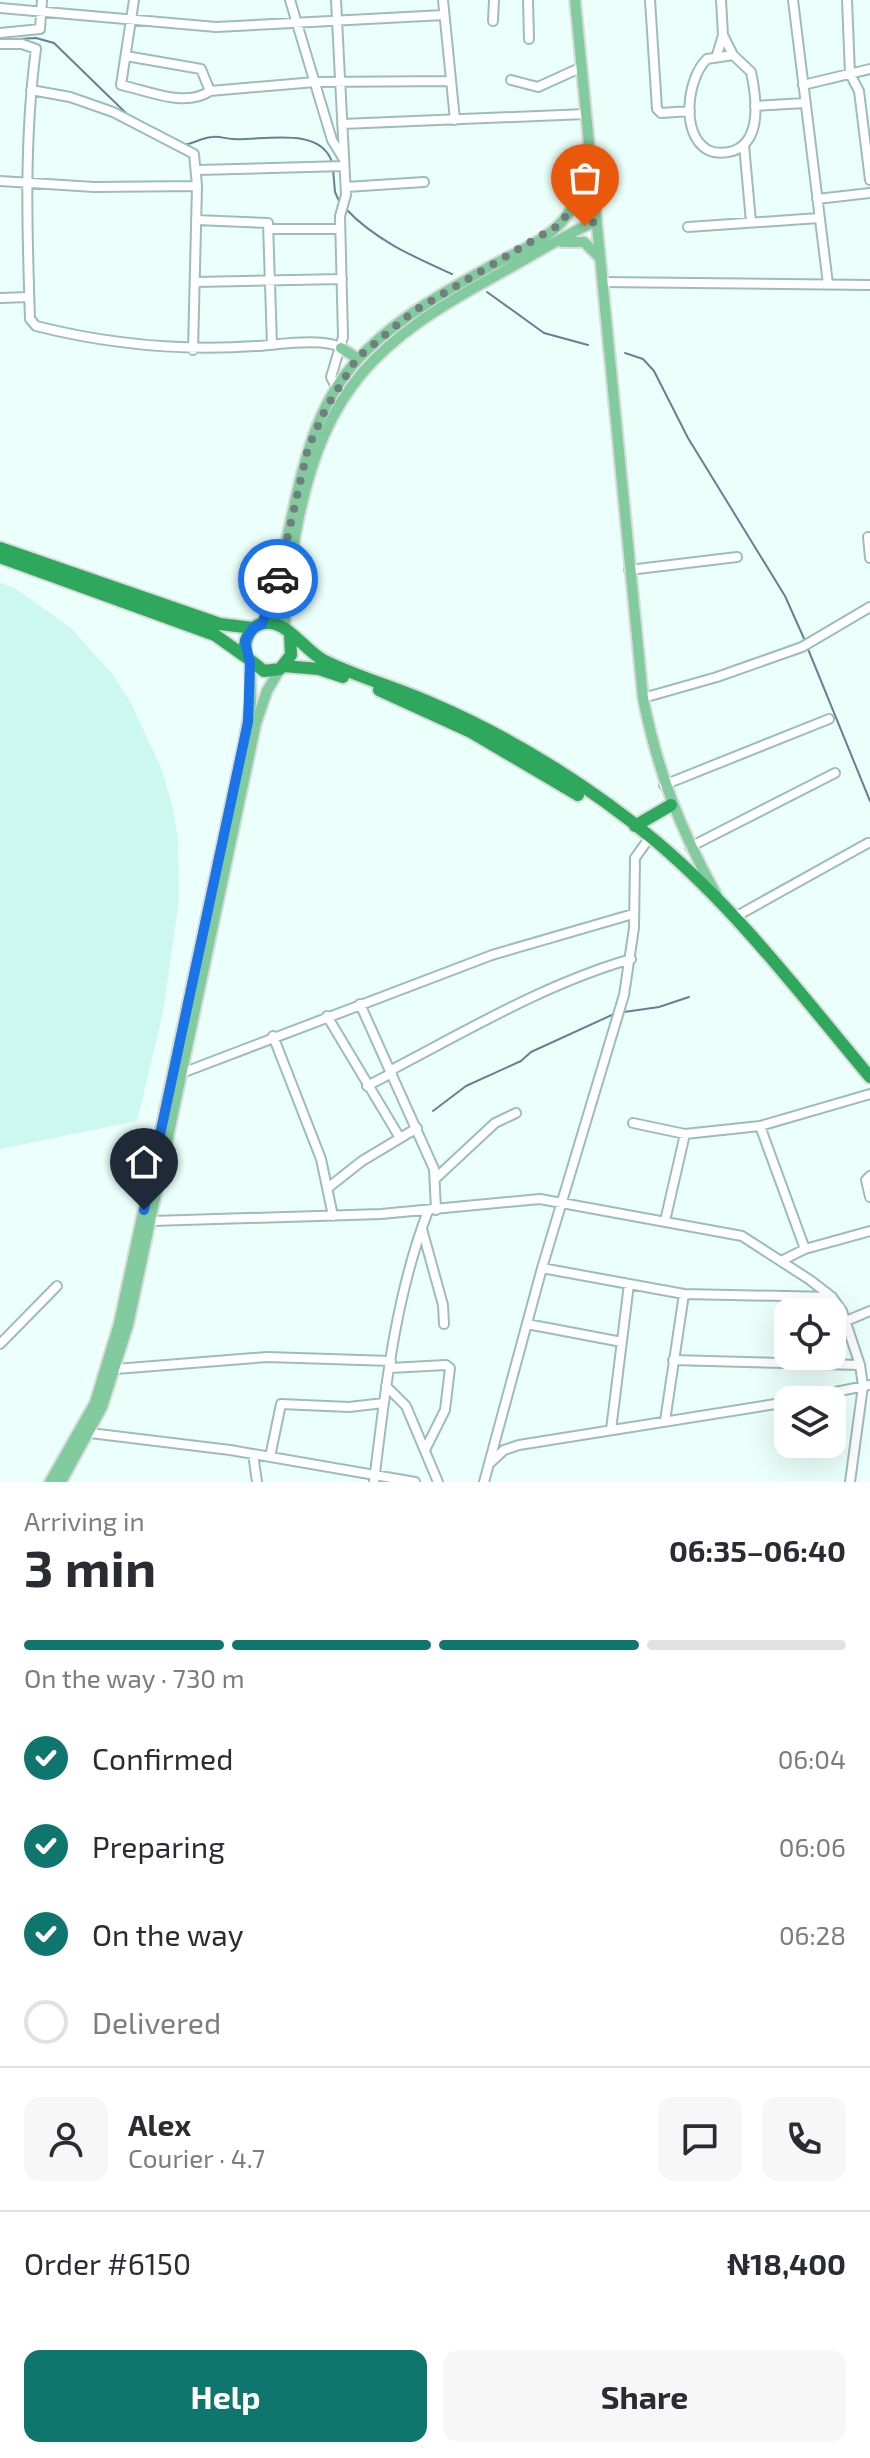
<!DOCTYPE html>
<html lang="en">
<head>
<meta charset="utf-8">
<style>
	:root { --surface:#fff; --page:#f7f7f7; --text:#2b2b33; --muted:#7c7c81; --line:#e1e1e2; --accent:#0f766e }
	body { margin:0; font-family:"Exo 2",sans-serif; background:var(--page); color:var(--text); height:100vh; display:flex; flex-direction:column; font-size:30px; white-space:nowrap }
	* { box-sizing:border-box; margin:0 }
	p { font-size:26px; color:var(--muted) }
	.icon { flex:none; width:44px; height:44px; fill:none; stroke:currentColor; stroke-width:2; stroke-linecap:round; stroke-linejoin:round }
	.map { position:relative; height:1482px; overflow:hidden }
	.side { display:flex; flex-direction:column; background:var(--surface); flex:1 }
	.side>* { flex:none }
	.fabs { position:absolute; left:774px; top:1298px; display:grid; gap:16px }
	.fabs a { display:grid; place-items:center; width:72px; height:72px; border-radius:16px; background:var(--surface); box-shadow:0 8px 32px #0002; font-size:40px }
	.pin { position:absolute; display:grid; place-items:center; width:68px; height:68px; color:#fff; margin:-82px -34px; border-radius:50% 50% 50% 0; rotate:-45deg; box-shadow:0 0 8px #0007 }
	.pin .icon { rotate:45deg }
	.courier { position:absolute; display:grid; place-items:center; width:80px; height:80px; margin:-40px; border:6px solid #1a73e8; border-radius:50%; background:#fff; color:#222; box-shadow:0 2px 10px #0007 }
	.head em { font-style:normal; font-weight:700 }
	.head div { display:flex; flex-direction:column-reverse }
	.head { display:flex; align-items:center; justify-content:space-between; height:136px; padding:0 24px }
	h1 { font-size:52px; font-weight:700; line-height:60px }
	.bar { display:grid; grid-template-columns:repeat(4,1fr); gap:12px 8px; align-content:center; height:96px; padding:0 24px }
	.bar i { height:10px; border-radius:6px; background:var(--line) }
	.bar .selected { background:var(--accent) }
	.bar p { grid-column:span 4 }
	.line { display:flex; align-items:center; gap:20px; padding:0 24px; border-top:2px solid var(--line) }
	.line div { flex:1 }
	.round { display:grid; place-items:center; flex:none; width:84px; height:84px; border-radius:16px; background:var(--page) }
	ol { padding:0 24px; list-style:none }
	li { display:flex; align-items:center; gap:24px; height:88px }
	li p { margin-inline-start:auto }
	li .icon { padding:8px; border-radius:50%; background:var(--accent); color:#fff; stroke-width:4 }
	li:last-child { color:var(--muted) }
	li i { width:44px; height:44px; border:4px solid var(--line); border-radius:50% }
	.button { display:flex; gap:16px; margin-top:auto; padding:16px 24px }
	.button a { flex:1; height:92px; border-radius:16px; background:var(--accent); color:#fff; font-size:32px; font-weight:700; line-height:92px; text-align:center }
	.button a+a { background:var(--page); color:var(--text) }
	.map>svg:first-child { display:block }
	.built { fill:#cdf8f0 }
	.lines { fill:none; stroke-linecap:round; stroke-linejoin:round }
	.stream { stroke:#668194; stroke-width:2 }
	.minor-casing { stroke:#9dbdb7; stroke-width:12 }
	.major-casing { stroke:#d9dcdb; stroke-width:14 }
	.highway-casing { stroke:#d9dcdb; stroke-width:16 }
	.minor { stroke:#fff; stroke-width:8 }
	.major { stroke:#81cb9e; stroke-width:10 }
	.highway { stroke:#2da85d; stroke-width:12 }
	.done { stroke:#707f7c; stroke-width:8; stroke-dasharray:0 14.4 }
	.route { stroke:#1a73e8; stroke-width:10 }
</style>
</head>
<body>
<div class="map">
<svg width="870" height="1482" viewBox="0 0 870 1482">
	<rect width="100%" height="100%" fill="#ebfffb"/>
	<path class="built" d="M0,583L13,587L70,627L113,675L130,701L162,770L173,809L178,841L179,900L163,1012L137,1121L0,1149Z"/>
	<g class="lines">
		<path class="stream" d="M1,40L36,38L54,43L131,118
			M183,145C194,144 202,137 213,137C220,136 226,139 233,139C261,141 320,125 332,162
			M333,169L335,192L339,201
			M346,209C375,240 414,257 452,274
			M487,292L544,333L588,345
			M625,353L643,359L654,371L688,438L785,596L806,643
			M808,649L870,801
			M624,1012L659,1007L689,997
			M433,1111L466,1086L521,1061L531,1052L614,1014"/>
		<g class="minor-casing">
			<path id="minor" d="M134,0L121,85C149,91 185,108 210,91L315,82L451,81
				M290,0L332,140L343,158
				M336,0L346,195L340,216L343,337L331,377L337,389
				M443,0L455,120
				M528,0L529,39
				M650,0L657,109L661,113L690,111
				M793,0L828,284
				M847,0L850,74L859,91L870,180
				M0,8L216,27L444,15
				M493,21L494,0
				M0,33L40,29L42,0
				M723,35L733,55L751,72C756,95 763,141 733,151C726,153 716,154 708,150C680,135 687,78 707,59L733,55
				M0,44H22L36,49C24,138 27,230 30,319L36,326C107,344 183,351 256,346C276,345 325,337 341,348
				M717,55L723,35L721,0
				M126,56L201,69L210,91
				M511,80L538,87L582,67
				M803,85L870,69
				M31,90L70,97L113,112L194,154L197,186L193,350
				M755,106L805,103
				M342,124L586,114
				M744,145L751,222
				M197,170L344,166
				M0,181L94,187L197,186
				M346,187L424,182
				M817,199L870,193
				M196,220L268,223L272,345
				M688,227L819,218
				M270,229H340
				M195,282L342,279
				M602,282L870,285
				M0,298L29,297
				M868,537L870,558
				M629,570L737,557
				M643,698L717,677L802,647L870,607
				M664,785L829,719
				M690,847L835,773
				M735,917L868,843
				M360,1004L434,1169L436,1210
				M327,1016L400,1138
				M273,1036L321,1159L333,1216
				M391,1070C468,1030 547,983 631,959
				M182,1073L492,955L633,914
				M367,1086L392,1073
				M633,1123L685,1134L760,1126L870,1094
				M760,1126L805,1249
				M870,1176L866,1180L870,1197
				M436,1178L495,1123L516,1113
				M329,1187L362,1161L417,1128
				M152,1221L381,1214L540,1199L742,1236L810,1280L832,1297L842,1311L860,1365L863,1386L850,1482
				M665,1221L685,1134
				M422,1229L443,1305L444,1324
				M781,1261L805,1249L870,1231
				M542,1268L684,1294L831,1297
				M846,1321L870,1311
				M527,1324L622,1342
				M0,1344L57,1286
				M673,1360L860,1365
				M390,1368L446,1365L450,1368L445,1410L426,1448
				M116,1369L267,1357L391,1361
				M386,1386L406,1406L438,1482
				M796,1400L870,1385
				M665,1421L684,1294
				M611,1430L629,1284
				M90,1433L230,1450L415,1482
				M253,1454L257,1482
				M270,1457L281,1404L349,1407L384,1403
				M490,1463L504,1450L519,1445L788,1402
				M374,1482C385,1391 395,1297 428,1211
				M484,1482L542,1268L624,995L634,928L635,858L650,837"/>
		</g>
		<g class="major-casing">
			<path id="major" d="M575,0L643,698C658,773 680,829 717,896
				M562,242H584L599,257
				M341,348L357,358
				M262,624C300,533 291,421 368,349C403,315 446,291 489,267C511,255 538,244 557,227C574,210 583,192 588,169
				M285,630C284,592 291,558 298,521C326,386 378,340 495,276C528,258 561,237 596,221
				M50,1482L95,1403L119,1324L244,742L251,703L250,663
				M61,1482L102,1407L128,1325L256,723L267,691L280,669"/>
		</g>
		<g class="highway-casing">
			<path id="highway" d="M0,548L220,624L253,628
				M0,557L215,635L246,657
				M290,635L291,655L280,669L264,671L246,657C242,641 250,622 269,623C288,623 306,651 323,660C357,677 395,687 431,703C511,737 591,787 658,843C739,912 802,996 870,1077
				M283,666L319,669L343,677
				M379,690L471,732L578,795
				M635,826L671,805"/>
		</g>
		<use href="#minor" class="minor"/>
		<use href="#major" class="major"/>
		<use href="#highway" class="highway"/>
	</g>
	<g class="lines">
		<path class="done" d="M278,579L308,448L326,408L357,358L414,311L559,225L579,198L590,159L596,221L585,226"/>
		<path class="route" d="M144,1210L248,722L250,663L245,641L253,628L262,624L278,579"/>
	</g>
</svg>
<div class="fabs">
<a><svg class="icon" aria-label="locate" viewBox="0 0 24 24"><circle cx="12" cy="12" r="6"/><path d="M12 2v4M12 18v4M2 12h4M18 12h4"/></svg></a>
<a><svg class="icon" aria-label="layers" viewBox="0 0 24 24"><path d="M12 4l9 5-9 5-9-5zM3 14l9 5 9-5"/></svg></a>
</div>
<div class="pin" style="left:585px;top:226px;background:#ea580c"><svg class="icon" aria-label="bag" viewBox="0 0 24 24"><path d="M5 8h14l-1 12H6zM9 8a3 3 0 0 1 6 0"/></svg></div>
<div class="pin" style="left:144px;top:1210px;background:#1f2937"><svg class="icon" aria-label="home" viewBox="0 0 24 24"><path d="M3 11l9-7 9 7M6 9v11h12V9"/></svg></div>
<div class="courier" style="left:278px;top:579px"><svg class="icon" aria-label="car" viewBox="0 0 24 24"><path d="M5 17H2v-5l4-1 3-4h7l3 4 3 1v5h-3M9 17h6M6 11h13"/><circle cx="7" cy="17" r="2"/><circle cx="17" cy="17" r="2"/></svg></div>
</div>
<section class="side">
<div class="head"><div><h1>3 min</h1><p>Arriving in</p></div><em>06:35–06:40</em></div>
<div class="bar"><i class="selected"></i><i class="selected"></i><i class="selected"></i><i></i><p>On the way · 730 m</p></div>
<ol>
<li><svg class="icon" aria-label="check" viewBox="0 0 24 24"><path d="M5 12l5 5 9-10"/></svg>Confirmed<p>06:04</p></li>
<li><svg class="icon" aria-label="check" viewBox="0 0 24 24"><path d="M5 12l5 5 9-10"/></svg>Preparing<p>06:06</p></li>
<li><svg class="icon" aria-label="check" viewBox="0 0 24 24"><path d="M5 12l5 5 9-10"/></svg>On the way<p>06:28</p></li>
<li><i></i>Delivered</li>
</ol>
<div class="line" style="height:144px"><a class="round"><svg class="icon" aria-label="person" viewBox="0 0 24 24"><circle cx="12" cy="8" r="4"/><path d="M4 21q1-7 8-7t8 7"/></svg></a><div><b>Alex</b><p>Courier · 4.7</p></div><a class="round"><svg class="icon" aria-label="chat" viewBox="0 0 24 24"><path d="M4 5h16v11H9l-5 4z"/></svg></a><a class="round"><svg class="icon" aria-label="phone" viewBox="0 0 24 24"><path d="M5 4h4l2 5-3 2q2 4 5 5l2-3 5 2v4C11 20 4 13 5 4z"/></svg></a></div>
<div class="line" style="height:104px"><div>Order #6150</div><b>₦18,400</b></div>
<div class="button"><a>Help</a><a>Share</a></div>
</section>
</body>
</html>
